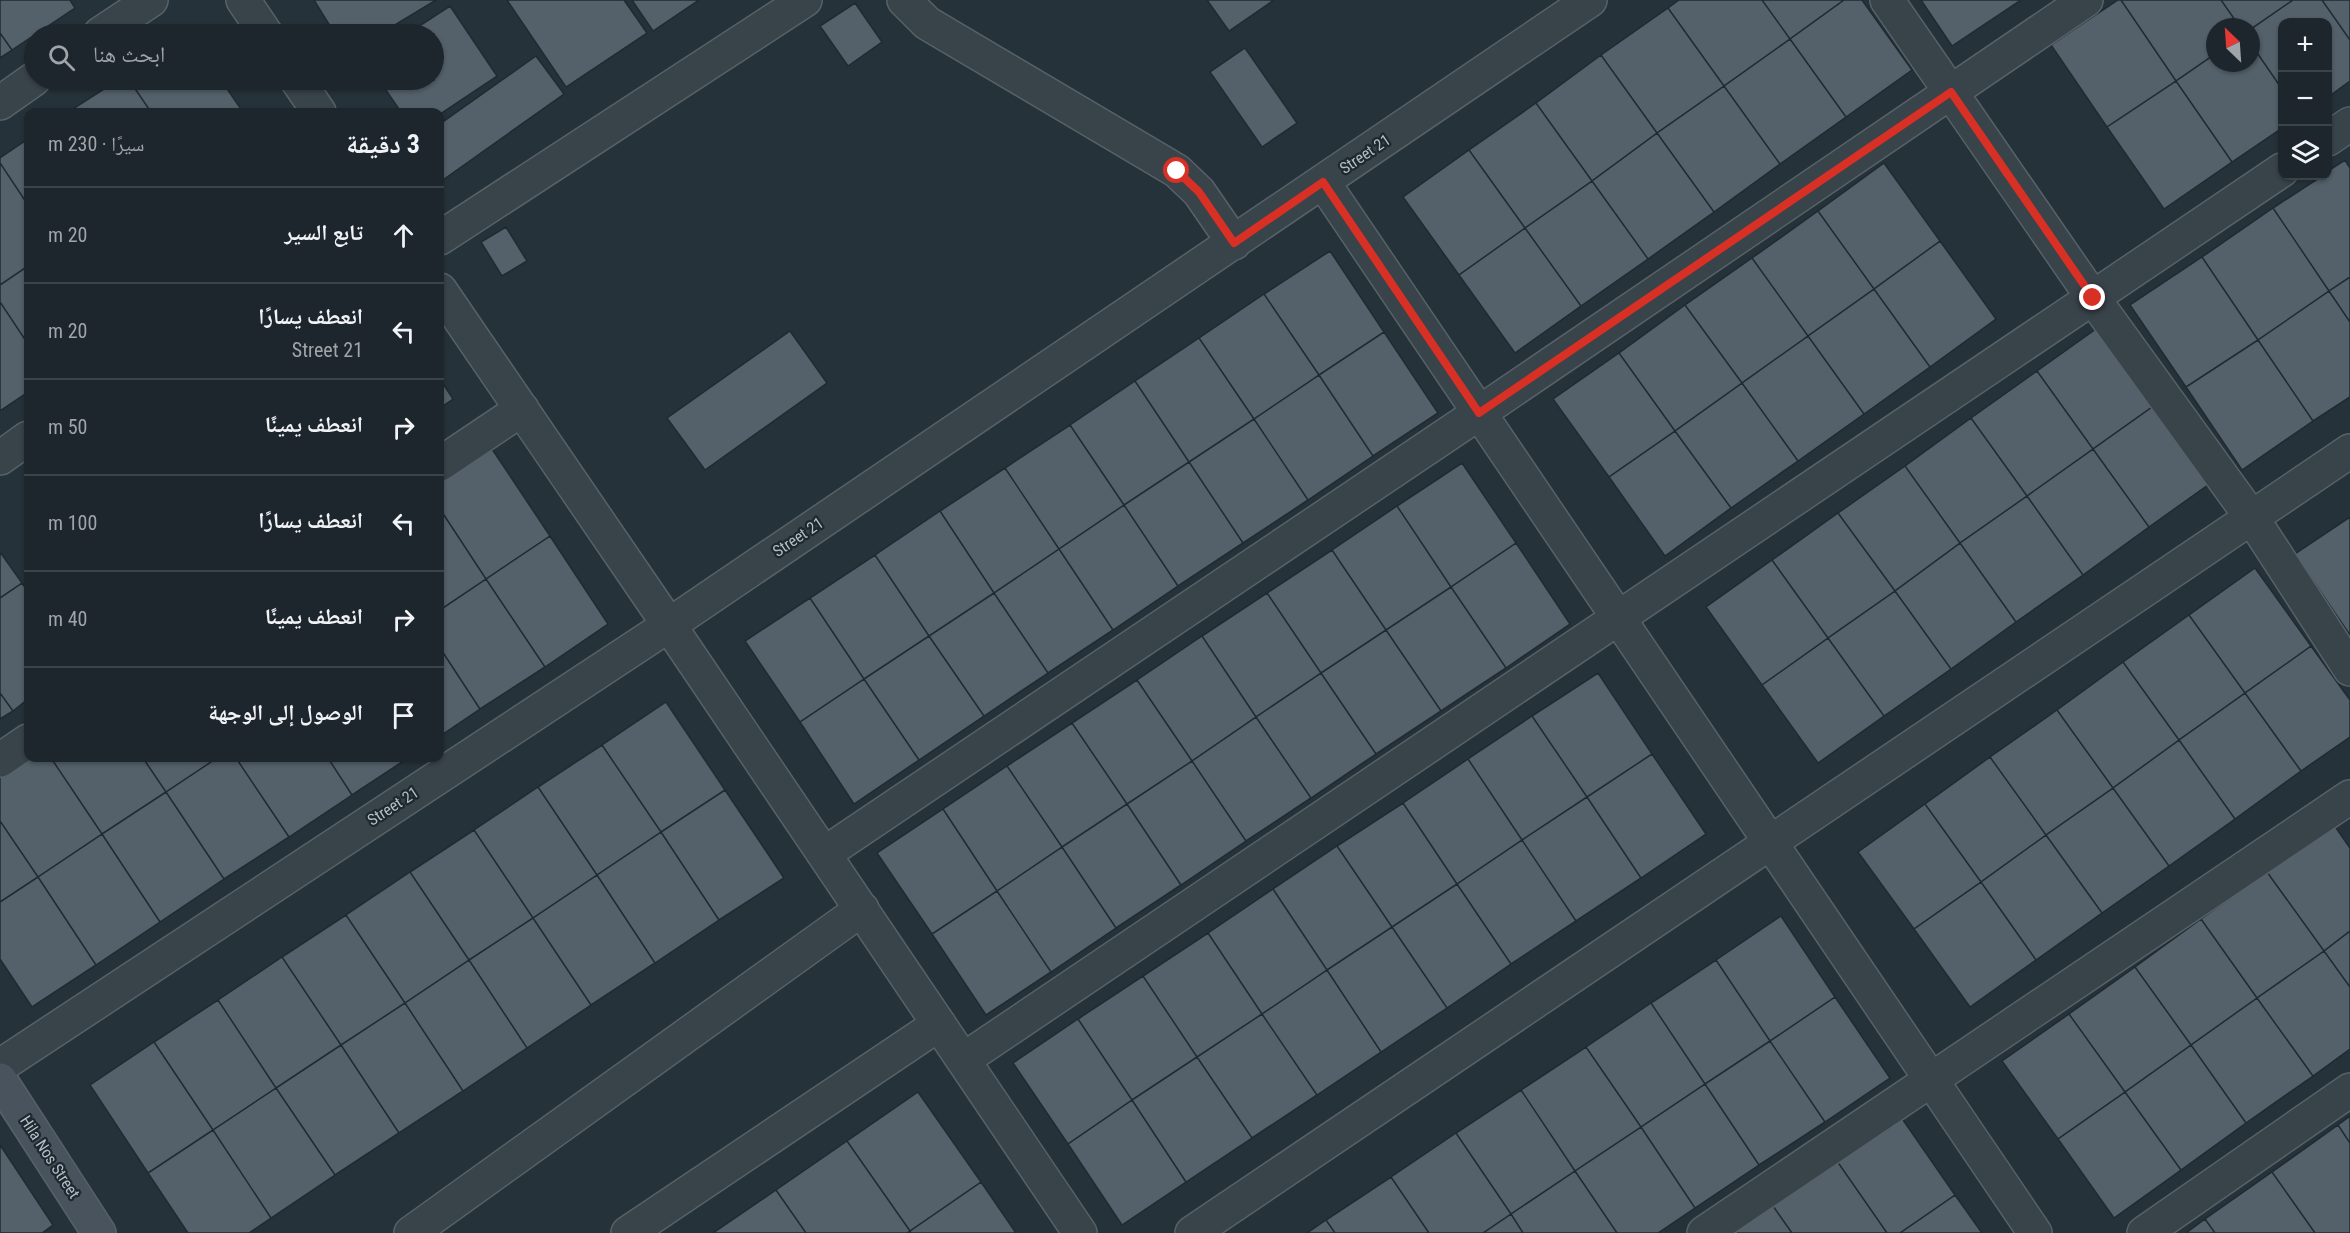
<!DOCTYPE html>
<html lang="ar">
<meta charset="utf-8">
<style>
:root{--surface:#1c262c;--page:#293238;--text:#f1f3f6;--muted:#a0a5a9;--line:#3a4348}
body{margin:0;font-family:"Roboto Condensed","Noto Naskh Arabic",sans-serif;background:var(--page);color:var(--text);direction:rtl}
.controls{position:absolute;right:18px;top:18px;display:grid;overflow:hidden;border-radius:12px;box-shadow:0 2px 4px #0004}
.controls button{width:54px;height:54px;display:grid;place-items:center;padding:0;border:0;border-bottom:2px solid var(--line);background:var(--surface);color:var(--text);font:30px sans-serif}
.compass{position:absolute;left:2206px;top:18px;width:54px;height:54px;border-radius:50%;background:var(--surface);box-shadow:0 2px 4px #0004;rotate:335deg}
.stop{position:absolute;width:18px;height:18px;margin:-14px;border:4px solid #d93025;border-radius:50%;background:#fff}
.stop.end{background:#d93025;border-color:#fff;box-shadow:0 2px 6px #0008}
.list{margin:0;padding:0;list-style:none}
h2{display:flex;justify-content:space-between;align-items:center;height:78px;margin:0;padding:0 24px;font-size:26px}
h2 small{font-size:20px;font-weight:400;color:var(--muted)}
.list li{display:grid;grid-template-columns:39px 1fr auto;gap:18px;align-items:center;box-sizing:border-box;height:96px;padding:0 24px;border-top:2px solid var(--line)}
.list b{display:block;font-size:22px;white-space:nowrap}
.list p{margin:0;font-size:20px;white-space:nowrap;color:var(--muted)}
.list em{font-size:20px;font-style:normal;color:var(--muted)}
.icon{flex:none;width:33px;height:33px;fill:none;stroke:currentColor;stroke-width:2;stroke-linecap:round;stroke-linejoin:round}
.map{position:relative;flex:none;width:2350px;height:1233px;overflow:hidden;direction:ltr}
.search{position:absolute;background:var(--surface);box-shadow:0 2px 4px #0004;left:24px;top:24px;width:420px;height:66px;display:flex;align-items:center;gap:15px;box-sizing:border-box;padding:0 21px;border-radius:33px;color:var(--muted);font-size:22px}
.panel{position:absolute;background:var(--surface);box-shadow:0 2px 4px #0004;left:24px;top:108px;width:420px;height:654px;border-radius:12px;direction:rtl}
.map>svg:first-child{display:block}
.building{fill:#54616a;stroke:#202a31;stroke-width:1.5}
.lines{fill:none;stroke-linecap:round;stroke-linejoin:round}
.street-casing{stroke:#576168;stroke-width:36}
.secondary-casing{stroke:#576168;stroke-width:36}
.street{stroke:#39434a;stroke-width:33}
.secondary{stroke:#48535d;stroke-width:33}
.route{stroke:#d93025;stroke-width:8}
.labels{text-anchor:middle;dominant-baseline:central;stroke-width:4.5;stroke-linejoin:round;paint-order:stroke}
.street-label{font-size:16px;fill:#b5bec6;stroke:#1e282f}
</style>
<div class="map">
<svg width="2350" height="1233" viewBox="0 0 2350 1233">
<rect width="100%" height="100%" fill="#26323a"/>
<path class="building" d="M 0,0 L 70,0 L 75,8 L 12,50 L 0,33 Z
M 314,0 L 436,0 L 380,34 L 335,34 Z
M 507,0 L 624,0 L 647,33 L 566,87 Z
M 632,0 L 699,0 L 653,31 Z
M 1207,0 L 1274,0 L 1229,31 Z
M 1679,0 L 1762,0 L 1790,39 L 1724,86 L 1668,8 Z
M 1762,0 L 1844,0 L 1790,39 Z
M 1844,0 L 1862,0 L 1912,70 L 1846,117 L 1790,39 Z
M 1921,0 L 2021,0 L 1952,46 Z
M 2118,0 L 2121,0 L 2176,81 L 2107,127 L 2051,45 Z
M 2121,0 L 2221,0 L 2240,27 L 2215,27 L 2215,54 L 2176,81 Z
M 2221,0 L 2293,0 L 2251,29 L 2251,27 L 2240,27 Z
M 2293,0 L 2322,0 L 2350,40 L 2350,81 L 2328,97 L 2328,22 L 2282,22 L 2282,89 L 2251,44 L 2251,29 Z
M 2322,0 L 2350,0 L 2350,40 Z
M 855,3 L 882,42 L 848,66 L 820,26 Z
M 450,6 L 497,76 L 440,114 L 401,112 L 379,80 L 434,80 L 434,34 L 407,34 Z
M 1668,8 L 1724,86 L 1657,133 L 1601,55 Z
M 0,33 L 12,50 L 0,58 Z
M 1790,39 L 1846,117 L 1780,164 L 1724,86 Z
M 2251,44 L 2282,89 L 2282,128 L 2232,162 L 2176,81 L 2215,54 L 2215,63 L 2251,63 Z
M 1245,48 L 1297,123 L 1262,147 L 1210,72 Z
M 1601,55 L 1657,133 L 1592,181 L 1536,103 Z
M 536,56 L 564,94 L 440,182 L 440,124 Z
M 118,80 L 129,80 L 151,112 L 68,112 Z
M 129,80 L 221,80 L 243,112 L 151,112 Z
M 2176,81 L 2232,162 L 2164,209 L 2107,127 Z
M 1724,86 L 1780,164 L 1714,212 L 1657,133 Z
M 1536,103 L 1592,181 L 1525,228 L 1469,150 Z
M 1657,133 L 1714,212 L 1648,259 L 1592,181 Z
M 28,139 L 28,205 L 0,163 L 0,158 Z
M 1469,150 L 1525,228 L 1459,275 L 1403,197 Z
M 2345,160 L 2350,168 L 2350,277 L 2329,291 L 2273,208 L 2322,176 L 2328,176 L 2328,171 Z
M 0,163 L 28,205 L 28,266 L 0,285 Z
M 1884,163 L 1940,241 L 1874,289 L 1818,211 Z
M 1592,181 L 1648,259 L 1581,306 L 1525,228 Z
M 2273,208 L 2329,291 L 2258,340 L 2202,257 Z
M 1818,211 L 1874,289 L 1808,336 L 1752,258 Z
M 506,227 L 527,261 L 502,276 L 481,242 Z
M 1525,228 L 1581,306 L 1515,353 L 1459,275 Z
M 1940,241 L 1996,319 L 1930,367 L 1874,289 Z
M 1330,251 L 1384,332 L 1319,375 L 1264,294 Z
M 2202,257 L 2258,340 L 2186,387 L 2130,305 Z
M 1752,258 L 1808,336 L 1742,383 L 1685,305 Z
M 28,266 L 28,344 L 0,302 L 0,285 Z
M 2350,277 L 2350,322 L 2329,291 Z
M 1874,289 L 1930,367 L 1864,414 L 1808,336 Z
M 2329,291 L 2350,322 L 2350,397 L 2313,421 L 2258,340 Z
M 1264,294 L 1319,375 L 1254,419 L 1199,338 Z
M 0,302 L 28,344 L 28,392 L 0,411 Z
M 1685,305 L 1742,383 L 1675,431 L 1619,353 Z
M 2103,324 L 2159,402 L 2093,449 L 2037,371 Z
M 790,331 L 827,383 L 705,470 L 667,418 Z
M 1384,332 L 1438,413 L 1373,456 L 1319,375 Z
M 1808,336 L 1864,414 L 1798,461 L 1742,383 Z
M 1199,338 L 1254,419 L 1189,462 L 1135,381 Z
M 2258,340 L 2313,421 L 2242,470 L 2186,387 Z
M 1619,353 L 1675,431 L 1609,477 L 1553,399 Z
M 2037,371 L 2093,449 L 2027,496 L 1971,418 Z
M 1319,375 L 1373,456 L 1308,500 L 1254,419 Z
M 440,379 L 453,399 L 440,408 Z
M 1135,381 L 1189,462 L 1124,505 L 1070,425 Z
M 1742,383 L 1798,461 L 1731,508 L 1675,431 Z
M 2159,402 L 2215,480 L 2149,527 L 2093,449 Z
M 1971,418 L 2027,496 L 1960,543 L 1905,466 Z
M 1254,419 L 1308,500 L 1243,543 L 1189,462 Z
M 1070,425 L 1124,505 L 1059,549 L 1005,468 Z
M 1675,431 L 1731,508 L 1665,556 L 1609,477 Z
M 492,449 L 550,536 L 486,579 L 440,509 L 440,483 Z
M 2093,449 L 2149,527 L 2083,575 L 2027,496 Z
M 1189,462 L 1243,543 L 1178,586 L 1124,505 Z
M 1462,463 L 1516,543 L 1451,587 L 1397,506 Z
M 1905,466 L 1960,543 L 1895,591 L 1838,513 Z
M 1005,468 L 1059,549 L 994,593 L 940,511 Z
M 2027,496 L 2083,575 L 2016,622 L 1960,543 Z
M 1124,505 L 1178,586 L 1113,630 L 1059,549 Z
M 1397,506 L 1451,587 L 1386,630 L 1332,550 Z
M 440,509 L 486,579 L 440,610 Z
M 940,511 L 994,593 L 929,636 L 875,555 Z
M 1838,513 L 1895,591 L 1828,638 L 1772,560 Z
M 2350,517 L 2350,635 L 2295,554 Z
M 550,536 L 608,624 L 545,667 L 486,579 Z
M 1516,543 L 1570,624 L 1506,668 L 1451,587 Z
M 1960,543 L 2016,622 L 1951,669 L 1895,591 Z
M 1059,549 L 1113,630 L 1048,673 L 994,593 Z
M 1332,550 L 1386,630 L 1321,673 L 1267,593 Z
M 0,552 L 22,583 L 0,598 Z
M 875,555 L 929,636 L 864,679 L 810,598 Z
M 1772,560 L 1828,638 L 1762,685 L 1706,607 Z
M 2255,568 L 2311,646 L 2245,693 L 2189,615 Z
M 486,579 L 545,667 L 480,709 L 440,648 L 440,610 Z
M 22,583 L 28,592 L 28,699 L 13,711 L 0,693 L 0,598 Z
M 1451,587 L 1506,668 L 1441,711 L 1386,630 Z
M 1895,591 L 1951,669 L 1884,716 L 1828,638 Z
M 994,593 L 1048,673 L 984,716 L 929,636 Z
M 1267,593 L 1321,673 L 1256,717 L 1202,636 Z
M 810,598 L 864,679 L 800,722 L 745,641 Z
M 2189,615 L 2245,693 L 2179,740 L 2123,662 Z
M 1386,630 L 1441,711 L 1376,754 L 1321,673 Z
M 929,636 L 984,716 L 919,760 L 864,679 Z
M 1202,636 L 1256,717 L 1192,761 L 1137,680 Z
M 1828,638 L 1884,716 L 1818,763 L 1762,685 Z
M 2311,646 L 2350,700 L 2350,737 L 2301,771 L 2245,693 Z
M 440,648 L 480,709 L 440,736 Z
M 2123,662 L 2179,740 L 2113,788 L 2057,710 Z
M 1321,673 L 1376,754 L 1311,798 L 1256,717 Z
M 1598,673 L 1652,754 L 1587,797 L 1532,716 Z
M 864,679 L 919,760 L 854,804 L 800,722 Z
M 1137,680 L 1192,761 L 1127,804 L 1072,723 Z
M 0,693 L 13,711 L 0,719 Z
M 2245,693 L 2301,771 L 2235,819 L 2179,740 Z
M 666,702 L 725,790 L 661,832 L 602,745 Z
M 2057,710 L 2113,788 L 2046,835 L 1990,757 Z
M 1532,716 L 1587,797 L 1522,840 L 1468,759 Z
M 1256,717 L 1311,798 L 1246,841 L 1192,761 Z
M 1072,723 L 1127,804 L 1062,847 L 1007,766 Z
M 2179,740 L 2235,819 L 2169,866 L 2113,788 Z
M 602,745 L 661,832 L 597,875 L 538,787 Z
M 1652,754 L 1706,834 L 1641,878 L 1587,797 Z
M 1990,757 L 2046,835 L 1981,882 L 1925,804 Z
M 28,758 L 51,758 L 102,834 L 38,877 L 0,821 L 0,775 Z
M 51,758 L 143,758 L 166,792 L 102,834 Z
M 143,758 L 217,758 L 166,792 Z
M 217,758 L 236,758 L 289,837 L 224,879 L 166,792 Z
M 236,758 L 328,758 L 352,795 L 289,837 Z
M 328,758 L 408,758 L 352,795 Z
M 1468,759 L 1522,840 L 1457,884 L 1403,803 Z
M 1192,761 L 1246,841 L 1181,885 L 1127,804 Z
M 1007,766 L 1062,847 L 997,891 L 943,809 Z
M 538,787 L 597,875 L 533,918 L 474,830 Z
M 2113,788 L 2169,866 L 2102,913 L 2046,835 Z
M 725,790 L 784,878 L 719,920 L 661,832 Z
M 166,792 L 224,879 L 160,922 L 102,834 Z
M 1587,797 L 1641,878 L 1576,921 L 1522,840 Z
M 1403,803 L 1457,884 L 1392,927 L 1337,846 Z
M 1127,804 L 1181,885 L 1116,928 L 1062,847 Z
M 1925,804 L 1981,882 L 1914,929 L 1858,852 Z
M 943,809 L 997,891 L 932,934 L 877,853 Z
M 0,821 L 38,877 L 0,902 Z
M 2334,825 L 2350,848 L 2350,931 L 2324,951 L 2267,872 Z
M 474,830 L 533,918 L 469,960 L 410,872 Z
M 661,832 L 719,920 L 655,963 L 597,875 Z
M 102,834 L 160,922 L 96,965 L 38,877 Z
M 2046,835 L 2102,913 L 2036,960 L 1981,882 Z
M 1522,840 L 1576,921 L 1511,964 L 1457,884 Z
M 1337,846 L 1392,927 L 1327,970 L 1273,889 Z
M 1062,847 L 1116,928 L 1051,972 L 997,891 Z
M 410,872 L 469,960 L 405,1003 L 346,915 Z
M 2267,872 L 2324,951 L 2257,998 L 2201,919 Z
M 597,875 L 655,963 L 591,1005 L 533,918 Z
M 38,877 L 96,965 L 32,1007 L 0,959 L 0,902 Z
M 1981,882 L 2036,960 L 1970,1007 L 1914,929 Z
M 1457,884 L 1511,964 L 1447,1008 L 1392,927 Z
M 1273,889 L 1327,970 L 1262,1014 L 1208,933 Z
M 997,891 L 1051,972 L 986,1015 L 932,934 Z
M 346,915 L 405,1003 L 341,1045 L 282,957 Z
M 1781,916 L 1835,997 L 1770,1041 L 1716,960 Z
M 533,918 L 591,1005 L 527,1048 L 469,960 Z
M 2201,919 L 2257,998 L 2191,1045 L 2135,967 Z
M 1392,927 L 1447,1008 L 1381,1052 L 1327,970 Z
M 2350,931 L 2350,987 L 2324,951 Z
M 1208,933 L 1262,1014 L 1197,1057 L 1143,976 Z
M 2324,951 L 2350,987 L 2350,1049 L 2313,1076 L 2257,998 Z
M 282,957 L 341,1045 L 276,1088 L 218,1000 Z
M 469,960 L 527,1048 L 463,1091 L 405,1003 Z
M 1716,960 L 1770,1041 L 1705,1084 L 1651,1003 Z
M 2135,967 L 2191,1045 L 2125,1092 L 2069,1014 Z
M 1327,970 L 1381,1052 L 1317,1095 L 1262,1014 Z
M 1143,976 L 1197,1057 L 1132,1100 L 1078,1019 Z
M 1835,997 L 1890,1078 L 1825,1122 L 1770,1041 Z
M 2257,998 L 2313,1076 L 2246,1123 L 2191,1045 Z
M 218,1000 L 276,1088 L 213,1130 L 154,1042 Z
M 405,1003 L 463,1091 L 399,1133 L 341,1045 Z
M 1651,1003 L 1705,1084 L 1641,1127 L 1586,1047 Z
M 1262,1014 L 1317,1095 L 1252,1138 L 1197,1057 Z
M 2069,1014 L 2125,1092 L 2058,1139 L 2002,1061 Z
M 1078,1019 L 1132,1100 L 1068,1144 L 1013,1063 Z
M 1770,1041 L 1825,1122 L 1759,1165 L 1705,1084 Z
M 154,1042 L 213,1130 L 148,1173 L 90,1085 Z
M 341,1045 L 399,1133 L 335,1175 L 276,1088 Z
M 2191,1045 L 2246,1123 L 2181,1170 L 2125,1092 Z
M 1586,1047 L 1641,1127 L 1575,1171 L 1521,1090 Z
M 1197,1057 L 1252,1138 L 1186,1182 L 1132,1100 Z
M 1705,1084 L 1759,1165 L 1695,1208 L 1641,1127 Z
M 276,1088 L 335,1175 L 271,1218 L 213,1130 Z
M 1521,1090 L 1575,1171 L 1511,1214 L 1456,1133 Z
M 918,1092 L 981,1182 L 910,1231 L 847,1141 Z
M 2125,1092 L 2181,1170 L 2114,1218 L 2058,1139 Z
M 1132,1100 L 1186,1182 L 1122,1225 L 1068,1144 Z
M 2350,1116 L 2350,1143 L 2338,1125 Z
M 1901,1117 L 1955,1195 L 1900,1233 L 1887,1233 L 1837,1161 Z
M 2338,1125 L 2350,1143 L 2350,1233 L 2315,1233 L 2272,1172 Z
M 1641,1127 L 1695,1208 L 1658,1233 L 1617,1233 L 1575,1171 Z
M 213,1130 L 271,1218 L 249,1233 L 188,1233 L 148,1173 Z
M 1456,1133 L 1511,1214 L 1483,1233 L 1429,1233 L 1391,1177 Z
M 847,1141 L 910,1231 L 907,1233 L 806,1233 L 776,1190 Z
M 0,1145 L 53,1225 L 42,1233 L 0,1233 Z
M 1837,1161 L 1887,1233 L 1792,1233 L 1773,1206 Z
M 1575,1171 L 1617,1233 L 1523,1233 L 1511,1214 Z
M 2272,1172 L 2315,1233 L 2215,1233 L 2205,1219 Z
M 1391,1177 L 1429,1233 L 1335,1233 L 1326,1220 Z
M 981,1182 L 1016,1233 L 911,1233 L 910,1231 Z
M 776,1190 L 806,1233 L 713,1233 Z
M 1955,1195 L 1982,1233 L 1900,1233 Z
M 1773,1206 L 1792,1233 L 1733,1233 Z
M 1511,1214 L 1523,1233 L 1483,1233 Z
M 2205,1219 L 2215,1233 L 2186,1233 Z
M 1326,1220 L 1335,1233 L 1307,1233 Z"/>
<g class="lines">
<g class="street-casing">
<path id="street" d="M 243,0 L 266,34
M 904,0 L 927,23 L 1177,171 L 1199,192 L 1234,243
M 1887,0 L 2093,298 L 2252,518 L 2350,669
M 100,34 L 151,0
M 297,80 L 319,112
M 0,103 L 34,79
M 2328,139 L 2350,124
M 1323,182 L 2035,1233
M 440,238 L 805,0
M 440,290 L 669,625 L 1080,1233
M 0,458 L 28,438
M 440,464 L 522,409
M 0,760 L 28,741
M 824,854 L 1479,413 L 2086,0
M 963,1060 L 2282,170
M 0,1066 L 669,625 L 1590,0
M 411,1233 L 862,909
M 628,1233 L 939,1024
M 1192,1233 L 2350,451
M 1704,1233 L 2350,797
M 2144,1233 L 2350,1090"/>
</g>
<g class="secondary-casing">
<path id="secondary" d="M 0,1080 L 99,1233"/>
</g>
<use href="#street" class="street"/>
<use href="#secondary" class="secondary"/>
</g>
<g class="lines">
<path class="route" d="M 1177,171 L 1199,192 L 1234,243 L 1323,182 L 1479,413 L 1951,92 L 2093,298"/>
</g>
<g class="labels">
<g class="street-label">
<text transform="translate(1365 154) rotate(-34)">Street 21</text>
<text transform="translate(798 537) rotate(-34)">Street 21</text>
<text transform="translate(393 806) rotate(-33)">Street 21</text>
<text transform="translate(50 1157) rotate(57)">Hila Nos Street</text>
</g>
</g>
</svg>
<div class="controls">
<button>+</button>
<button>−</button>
<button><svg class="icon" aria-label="layers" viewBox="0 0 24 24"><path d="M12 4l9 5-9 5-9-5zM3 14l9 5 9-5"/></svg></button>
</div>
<svg class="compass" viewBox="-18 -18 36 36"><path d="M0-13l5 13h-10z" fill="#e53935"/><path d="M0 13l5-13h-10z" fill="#a0a5a9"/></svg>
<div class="stop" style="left:1177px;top:171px"></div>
<div class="stop end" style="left:2093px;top:298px"></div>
<div class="search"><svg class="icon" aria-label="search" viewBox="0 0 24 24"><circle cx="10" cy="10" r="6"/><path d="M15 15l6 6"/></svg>ابحث هنا</div>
<section class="panel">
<h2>3 دقيقة<small>سيرًا · 230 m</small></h2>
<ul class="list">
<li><svg class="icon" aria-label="ahead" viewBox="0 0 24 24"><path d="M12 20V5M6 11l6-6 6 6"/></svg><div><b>تابع السير</b></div><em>20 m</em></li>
<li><svg class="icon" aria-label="left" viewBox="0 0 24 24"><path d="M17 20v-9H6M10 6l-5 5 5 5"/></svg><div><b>انعطف يسارًا</b><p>Street 21</p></div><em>20 m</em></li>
<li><svg class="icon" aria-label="right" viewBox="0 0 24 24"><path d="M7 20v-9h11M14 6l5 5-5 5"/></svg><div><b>انعطف يمينًا</b></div><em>50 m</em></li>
<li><svg class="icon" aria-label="left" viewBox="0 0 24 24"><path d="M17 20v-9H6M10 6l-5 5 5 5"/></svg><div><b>انعطف يسارًا</b></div><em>100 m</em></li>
<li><svg class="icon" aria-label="right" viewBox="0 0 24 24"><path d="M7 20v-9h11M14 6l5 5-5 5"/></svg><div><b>انعطف يمينًا</b></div><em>40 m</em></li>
<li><svg class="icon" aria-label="arrive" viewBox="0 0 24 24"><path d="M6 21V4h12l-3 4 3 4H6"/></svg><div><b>الوصول إلى الوجهة</b></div></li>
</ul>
</section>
</div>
